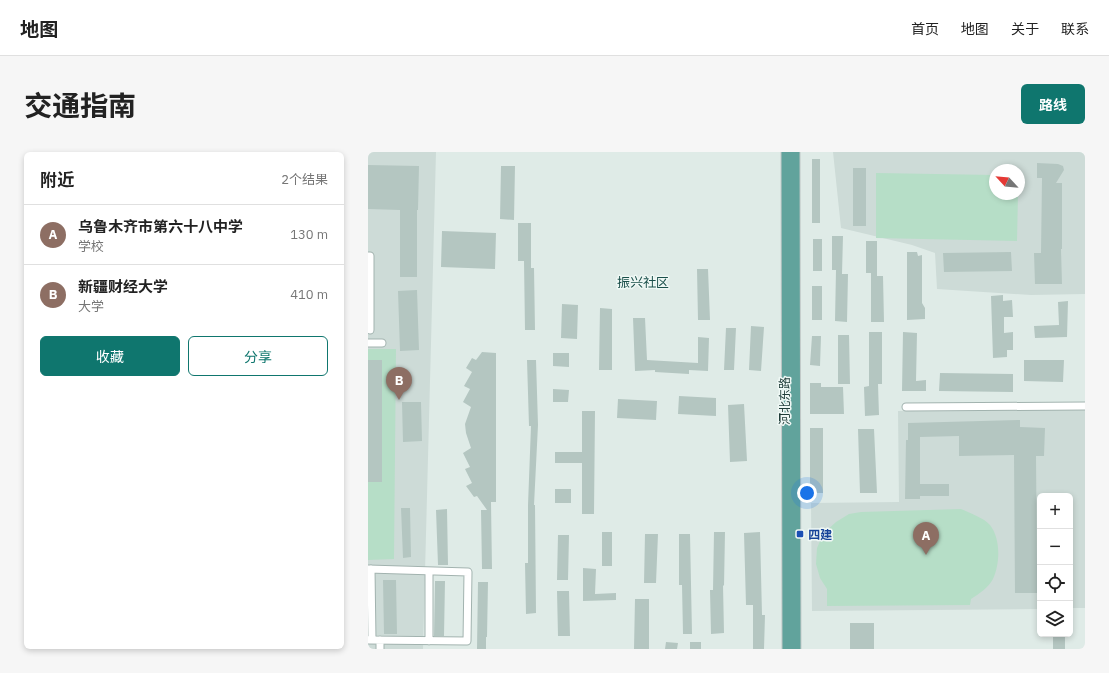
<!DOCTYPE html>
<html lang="zh">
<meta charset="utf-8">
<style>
:root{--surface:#fff;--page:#f6f6f6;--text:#222;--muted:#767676;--line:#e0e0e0;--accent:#0f766e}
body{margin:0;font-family:"IBM Plex Sans","Noto Sans SC",sans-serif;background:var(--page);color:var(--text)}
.controls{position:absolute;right:12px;bottom:12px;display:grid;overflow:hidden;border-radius:6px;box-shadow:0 2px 6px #0003}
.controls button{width:36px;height:36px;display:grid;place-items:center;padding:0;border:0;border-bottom:1px solid var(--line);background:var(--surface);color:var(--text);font:20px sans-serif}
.compass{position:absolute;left:621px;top:12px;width:36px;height:36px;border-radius:50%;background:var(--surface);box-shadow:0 2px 6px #0003;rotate:296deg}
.you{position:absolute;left:439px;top:341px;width:14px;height:14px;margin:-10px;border:3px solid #fff;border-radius:50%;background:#1a73e8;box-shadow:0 0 0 6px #1a73e833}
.badge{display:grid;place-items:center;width:26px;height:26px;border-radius:50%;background:var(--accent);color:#fff;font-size:13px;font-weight:700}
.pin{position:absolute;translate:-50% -33px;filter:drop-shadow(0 1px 2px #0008)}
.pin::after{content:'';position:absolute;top:21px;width:14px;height:12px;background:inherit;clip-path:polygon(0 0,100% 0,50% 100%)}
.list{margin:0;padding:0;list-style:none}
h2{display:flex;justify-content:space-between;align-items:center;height:52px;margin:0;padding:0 16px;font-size:17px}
h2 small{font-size:13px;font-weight:400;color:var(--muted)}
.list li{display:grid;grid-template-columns:26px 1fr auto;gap:12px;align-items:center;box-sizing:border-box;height:60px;padding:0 16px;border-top:1px solid var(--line)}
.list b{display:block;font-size:15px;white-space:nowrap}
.list p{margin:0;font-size:13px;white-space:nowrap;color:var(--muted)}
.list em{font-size:13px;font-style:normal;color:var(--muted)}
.actions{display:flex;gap:8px;padding:12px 16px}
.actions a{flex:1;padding:9px 0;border:1px solid var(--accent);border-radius:6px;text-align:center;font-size:14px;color:var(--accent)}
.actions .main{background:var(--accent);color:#fff}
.icon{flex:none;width:22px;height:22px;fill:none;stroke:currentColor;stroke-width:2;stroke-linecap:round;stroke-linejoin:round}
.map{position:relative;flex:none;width:717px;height:497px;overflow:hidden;border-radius:6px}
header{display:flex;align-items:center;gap:24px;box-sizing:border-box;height:56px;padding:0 20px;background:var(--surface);border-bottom:1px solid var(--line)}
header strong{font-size:19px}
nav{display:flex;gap:22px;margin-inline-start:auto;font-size:14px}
.intro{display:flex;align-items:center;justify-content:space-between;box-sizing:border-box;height:96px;padding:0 24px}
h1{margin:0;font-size:28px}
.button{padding:10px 18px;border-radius:6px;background:var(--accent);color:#fff;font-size:14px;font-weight:700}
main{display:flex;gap:24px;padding:0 24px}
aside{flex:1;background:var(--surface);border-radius:6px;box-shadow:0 2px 6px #0003}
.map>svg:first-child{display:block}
.built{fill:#cddbd7;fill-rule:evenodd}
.green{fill:#b6dec7}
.building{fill:#b4c6c1}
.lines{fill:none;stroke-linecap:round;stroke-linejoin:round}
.minor-casing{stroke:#a2b3af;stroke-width:9}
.major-casing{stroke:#c0c8c7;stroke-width:11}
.minor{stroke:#fff;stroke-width:7}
.major{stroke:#61a39c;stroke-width:9}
.transit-dot{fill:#1a4fb4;stroke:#eff8f5;stroke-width:1.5}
.labels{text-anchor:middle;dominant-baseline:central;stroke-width:3;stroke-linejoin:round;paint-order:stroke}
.street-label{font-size:12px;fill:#1f3c38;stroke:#eff8f5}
.transit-label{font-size:12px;font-weight:bold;fill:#164399;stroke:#eff8f5;text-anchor:start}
.neighbourhood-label{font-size:13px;fill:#1a4f4a;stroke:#eff8f5}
</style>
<header>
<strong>地图</strong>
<nav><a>首页</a><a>地图</a><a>关于</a><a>联系</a></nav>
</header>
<div class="intro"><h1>交通指南</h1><a class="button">路线</a></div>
<main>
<aside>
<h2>附近<small>2个结果</small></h2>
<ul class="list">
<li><span class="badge" style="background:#8d6e63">A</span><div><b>乌鲁木齐市第六十八中学</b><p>学校</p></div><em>130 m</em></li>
<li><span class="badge" style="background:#8d6e63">B</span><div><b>新疆财经大学</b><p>大学</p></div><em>410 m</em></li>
</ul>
<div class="actions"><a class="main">收藏</a><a>分享</a></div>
</aside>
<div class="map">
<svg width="717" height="497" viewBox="0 0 717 497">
<rect width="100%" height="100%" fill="#dfebe7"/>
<path class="built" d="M 0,0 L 68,0 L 55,497 L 0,497 Z
M 465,0 L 717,0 L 717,142 L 663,143 L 569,137 L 567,101 L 544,93 L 473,76 ZM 627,18 L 651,18 L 651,42 L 627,42 Z
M 717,257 L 717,456 L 702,456 L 702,344 L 672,344 L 672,457 L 444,459 L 443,351 L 531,350 L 530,259 Z"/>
<path class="green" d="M 508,21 L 627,23 L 627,42 L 650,42 L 649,89 L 508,86 Z
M 0,197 L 28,197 L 26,407 L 0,408 Z
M 593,357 C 602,361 616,366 622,373 C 633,387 632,412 625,427 C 620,436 611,442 603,447 L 602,453 L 459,454 L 459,437 L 452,426 L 448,412 L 449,396 L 455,382 L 468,370 L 481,362 L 493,360 Z"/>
<path class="building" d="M 444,7 L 452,7 L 452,71 L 444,71 Z
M 669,11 L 690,12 L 695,14 L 696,18 L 688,31 L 694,31 L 694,97 L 693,97 L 694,132 L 667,132 L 666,101 L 673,101 L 674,26 L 669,26 Z
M 0,13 L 51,14 L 50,58 L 49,58 L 49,125 L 32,125 L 32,58 L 0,57 Z
M 133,14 L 147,14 L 146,68 L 132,67 Z
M 485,16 L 498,16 L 498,74 L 485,74 Z
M 150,71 L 163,71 L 163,116 L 166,116 L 167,178 L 157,178 L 156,109 L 150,109 Z
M 74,79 L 128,81 L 127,117 L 73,115 Z
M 464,84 L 475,84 L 474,122 L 480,122 L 479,170 L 467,169 L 468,118 L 464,118 Z
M 445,87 L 454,87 L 454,119 L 445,119 Z
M 498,89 L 509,89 L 509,124 L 515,124 L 516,170 L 503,170 L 503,121 L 498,121 Z
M 539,100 L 549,100 L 550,104 L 554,103 L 554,151 L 557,156 L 557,167 L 539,168 Z
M 643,100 L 644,119 L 576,120 L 575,101 Z
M 329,117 L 340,117 L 342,168 L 330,168 Z
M 444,134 L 454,134 L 454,168 L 444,168 Z
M 49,138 L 51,198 L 32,199 L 30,139 Z
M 635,143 L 635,149 L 644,148 L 645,165 L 636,165 L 636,181 L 645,180 L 645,198 L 639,198 L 639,205 L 625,206 L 623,144 Z
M 700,149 L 699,185 L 667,186 L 666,174 L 691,173 L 690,150 Z
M 194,152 L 210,153 L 209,187 L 193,186 Z
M 232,156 L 244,157 L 244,218 L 231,218 Z
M 265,166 L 277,166 L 279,208 L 330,211 L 330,185 L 341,186 L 340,219 L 321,218 L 321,222 L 287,220 L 287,218 L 267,219 Z
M 383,174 L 396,175 L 393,219 L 381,218 Z
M 358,176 L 368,176 L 366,218 L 356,218 Z
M 501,180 L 514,180 L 514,232 L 510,232 L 511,263 L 497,264 L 496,235 L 501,234 Z
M 535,180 L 549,181 L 548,229 L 558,228 L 558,239 L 534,239 Z
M 470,183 L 481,183 L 482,232 L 470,232 Z
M 444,184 L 453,184 L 452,214 L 442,213 Z
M 114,200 L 128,201 L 128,350 L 123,350 L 124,417 L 114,417 L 113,358 L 119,358 L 109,344 L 106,345 L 98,334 L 104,331 L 97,317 L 102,315 L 95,301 L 103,296 L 98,281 L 97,272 L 103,255 L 95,250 L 102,237 L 96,234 L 104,220 L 98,216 L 104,206 L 108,208 Z
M 185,201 L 201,201 L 201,215 L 185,214 Z
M 0,208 L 14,208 L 14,330 L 0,330 Z
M 159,208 L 168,208 L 170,273 L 166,353 L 167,353 L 168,461 L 158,462 L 157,411 L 160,411 L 160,353 L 163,274 L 161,274 Z
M 656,208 L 696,208 L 695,230 L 656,229 Z
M 572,221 L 645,222 L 645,240 L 571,239 Z
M 442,231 L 453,231 L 453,235 L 475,235 L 476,262 L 442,262 Z
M 185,237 L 201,238 L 200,250 L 185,250 Z
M 311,244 L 348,246 L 348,264 L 310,262 Z
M 250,247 L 289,249 L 288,268 L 249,266 Z
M 34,250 L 53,250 L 54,289 L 35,290 Z
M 376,252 L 379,309 L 362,310 L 360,253 Z
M 214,259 L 227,259 L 226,362 L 214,362 L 214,311 L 187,311 L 187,300 L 214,300 Z
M 652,268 L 652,275 L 677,276 L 676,304 L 668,304 L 669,418 L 672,418 L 672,441 L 647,441 L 646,303 L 591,304 L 591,284 L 552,285 L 552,332 L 581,332 L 581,344 L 552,344 L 552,347 L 537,347 L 538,288 L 540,288 L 540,271 Z
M 442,276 L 455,276 L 455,341 L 442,341 Z
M 490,277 L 506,277 L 509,341 L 492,341 Z
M 187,337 L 203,337 L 203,351 L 187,351 Z
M 33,356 L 42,356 L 43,405 L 35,406 Z
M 79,357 L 80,413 L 70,413 L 68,358 Z
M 234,380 L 244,380 L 244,414 L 234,414 Z
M 346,380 L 357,380 L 356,434 L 355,433 L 356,481 L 343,482 L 342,438 L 345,438 Z
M 392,380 L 394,463 L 397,463 L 396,497 L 385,497 L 385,453 L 378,453 L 376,381 Z
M 277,382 L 290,382 L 288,431 L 276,431 Z
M 311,382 L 322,382 L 324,482 L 315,482 L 314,433 L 311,433 Z
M 190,383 L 201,383 L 200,428 L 189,428 Z
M 215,416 L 228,417 L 227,442 L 248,441 L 248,448 L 215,449 Z
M 15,428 L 28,428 L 29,482 L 16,482 Z
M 67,429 L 77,429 L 76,484 L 66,484 Z
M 110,430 L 120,430 L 119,485 L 118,485 L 118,497 L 109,497 Z
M 189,439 L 201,439 L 202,484 L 190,484 Z
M 267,447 L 281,447 L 281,497 L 266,497 Z
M 482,471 L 506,471 L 506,497 L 482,497 Z
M 685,482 L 697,482 L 697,497 L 685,497 Z
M 298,490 L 310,491 L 309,497 L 297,497 Z
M 322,490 L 333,490 L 333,497 L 322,497 Z"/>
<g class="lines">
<g class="minor-casing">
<path id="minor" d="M 0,104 L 2,104 L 2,178
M 0,191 L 14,191
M 538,255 L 717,254
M 0,417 L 100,420 L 99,489 L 0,488
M 3,417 L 4,488
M 61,489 L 61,419
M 12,497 L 12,488"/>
</g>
<g class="major-casing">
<path id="major" d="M 418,0 L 419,497
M 427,0 L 428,497"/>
</g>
<use href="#minor" class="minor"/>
<use href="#major" class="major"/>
</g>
<rect class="transit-dot" x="428" y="378" width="8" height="8" rx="2"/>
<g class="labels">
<g class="street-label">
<text transform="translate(416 249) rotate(-90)">河北东路</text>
</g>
<g class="transit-label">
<text x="440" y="382">四建</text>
</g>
<g class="neighbourhood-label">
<text x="275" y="130">振兴社区</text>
</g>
</g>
</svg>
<div class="controls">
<button>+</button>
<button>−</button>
<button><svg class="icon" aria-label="locate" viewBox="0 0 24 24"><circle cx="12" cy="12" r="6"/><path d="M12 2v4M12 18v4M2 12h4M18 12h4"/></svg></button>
<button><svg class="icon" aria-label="layers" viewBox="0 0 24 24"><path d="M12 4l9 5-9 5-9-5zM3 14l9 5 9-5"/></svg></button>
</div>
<svg class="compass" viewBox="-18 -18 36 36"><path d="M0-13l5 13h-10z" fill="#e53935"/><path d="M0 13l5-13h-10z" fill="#767676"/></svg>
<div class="you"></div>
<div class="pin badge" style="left:558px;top:403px;background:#8d6e63">A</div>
<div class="pin badge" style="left:31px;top:248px;background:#8d6e63">B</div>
</div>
</main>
